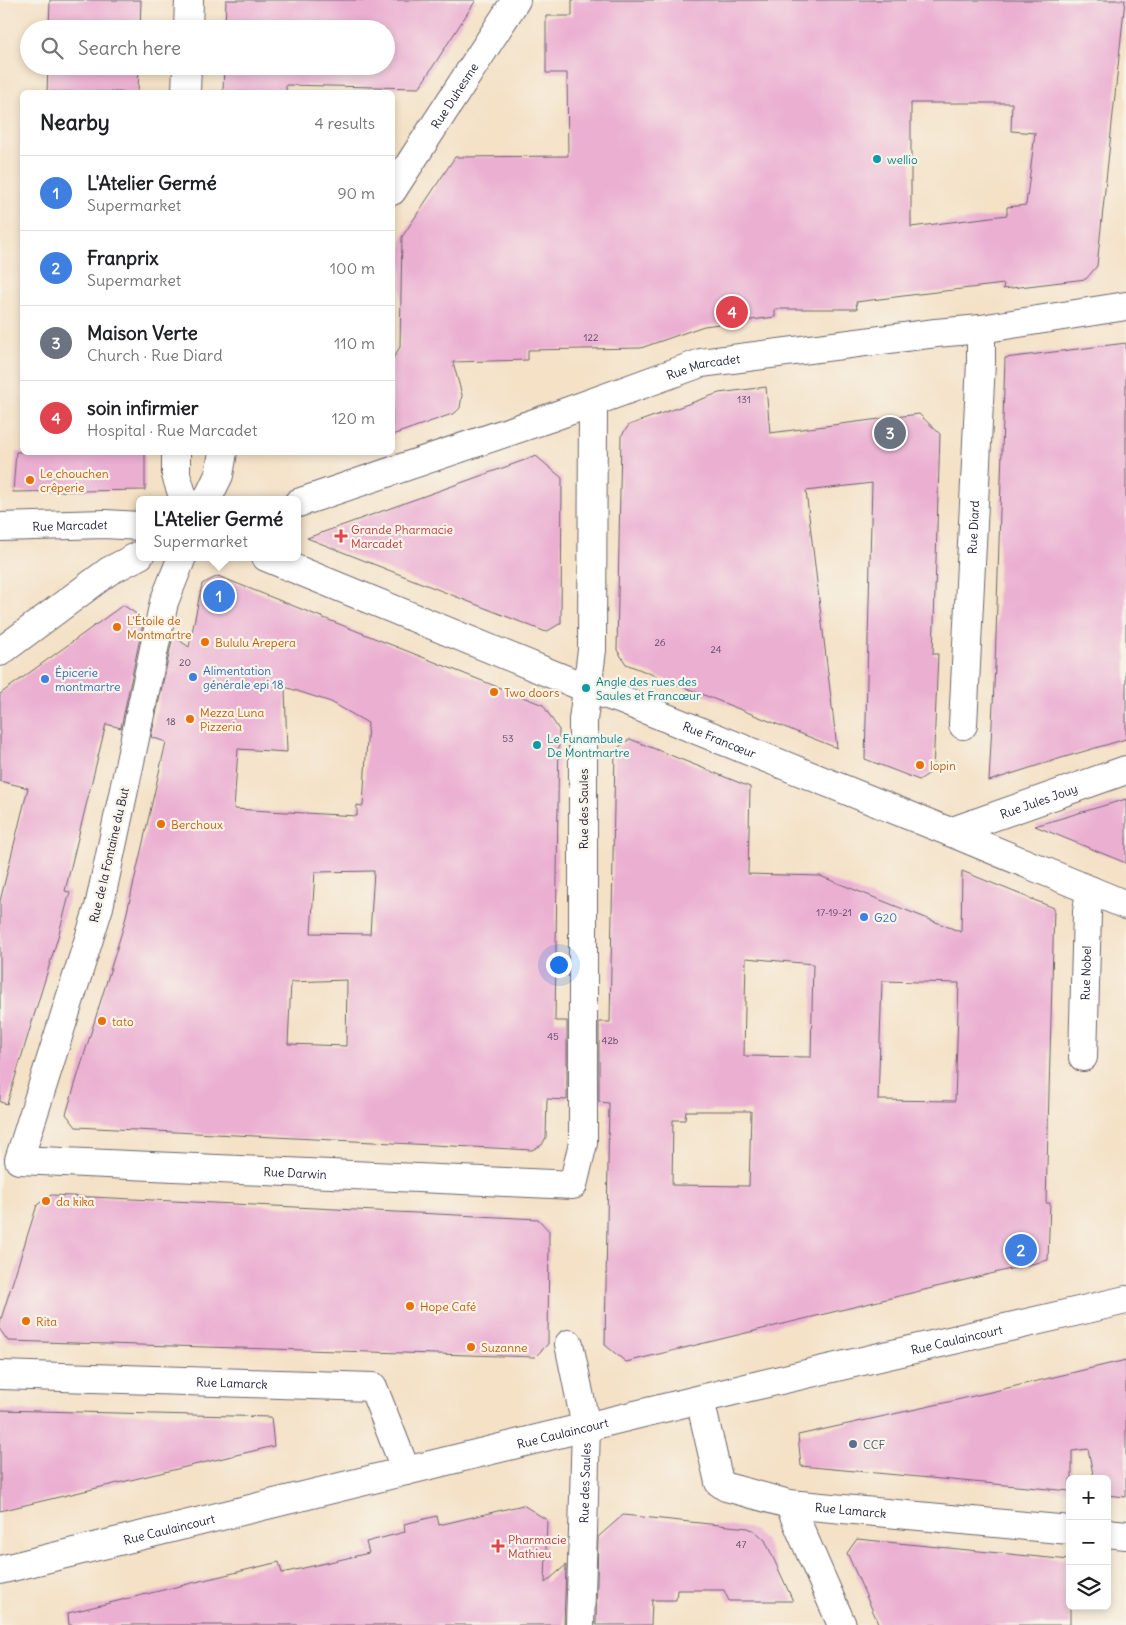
<!DOCTYPE html>
<meta charset="utf-8">
<style>
:root{--surface:#fff;--page:#f2f2f2;--text:#202124;--muted:#757577;--line:#e0e0e0;--accent:#ea580c}
body{margin:0;font-family:Delius,sans-serif;background:var(--page);color:var(--text)}
.controls{position:absolute;right:15px;bottom:15px;display:grid;overflow:hidden;border-radius:8px;box-shadow:0 2px 8px #0003}
.controls button{width:45px;height:45px;display:grid;place-items:center;padding:0;border:0;border-bottom:1px solid var(--line);background:var(--surface);color:var(--text);font:25px sans-serif}
.you{position:absolute;left:558px;top:964px;width:18px;height:18px;margin:-12px;border:4px solid #fff;border-radius:50%;background:#1a73e8;box-shadow:0 0 0 8px #1a73e833}
.badge{display:grid;place-items:center;width:32px;height:32px;border-radius:50%;background:var(--accent);color:#fff;font-size:16px;font-weight:700}
.pin{position:absolute;translate:-50% -50%;border:2px solid #fff;box-shadow:0 1px 5px #0006}
.popup{position:absolute;left:136px;top:496px;width:165px;height:65px;box-sizing:border-box;display:grid;place-content:center;border-radius:8px;background:var(--surface);filter:drop-shadow(0 1px 4px #0005);font-size:16px;white-space:nowrap;color:var(--muted)}
.popup b{font-size:19px;color:var(--text)}
.popup::after{content:'';position:absolute;left:50%;top:100%;margin-left:-10px;border:10px solid transparent;border-top-color:var(--surface)}
.list{margin:0;padding:0;list-style:none}
h2{display:flex;justify-content:space-between;align-items:center;height:65px;margin:0;padding:0 20px;font-size:21px}
h2 small{font-size:16px;font-weight:400;color:var(--muted)}
.list li{display:grid;grid-template-columns:32px 1fr auto;gap:15px;align-items:center;box-sizing:border-box;height:75px;padding:0 20px;border-top:1px solid var(--line)}
.list b{display:block;font-size:19px;white-space:nowrap}
.list p{margin:0;font-size:16px;white-space:nowrap;color:var(--muted)}
.list em{font-size:16px;font-style:normal;color:var(--muted)}
.icon{flex:none;width:28px;height:28px;fill:none;stroke:currentColor;stroke-width:2;stroke-linecap:round;stroke-linejoin:round}
.map{position:relative;flex:none;width:1126px;height:1625px;overflow:hidden}
.search{position:absolute;background:var(--surface);box-shadow:0 2px 8px #0003;left:20px;top:20px;width:375px;height:55px;display:flex;align-items:center;gap:12px;box-sizing:border-box;padding:0 18px;border-radius:28px;color:var(--muted);font-size:19px}
.panel{position:absolute;background:var(--surface);box-shadow:0 2px 8px #0003;left:20px;top:90px;width:375px;height:365px;border-radius:8px}
.map>svg:first-child{display:block}
.building{fill:#ebafd2;fill-rule:evenodd}
.lines{fill:none;stroke-linecap:round;stroke-linejoin:round}
.pedestrian-casing{stroke:#6c656c;stroke-width:30}
.minor-casing{stroke:#6c656c;stroke-width:30}
.tertiary-casing{stroke:#6c656c;stroke-width:30}
.pedestrian{stroke:#fff;stroke-width:28}
.minor{stroke:#fff;stroke-width:28}
.tertiary{stroke:#fff;stroke-width:28}
.culture-dot{fill:#0f9aa8;stroke:#f7f3e8;stroke-width:2}
.food-dot{fill:#e8710a;stroke:#f7f3e8;stroke-width:2}
.health-dot{fill:#e0444e;stroke:#f7f3e8;stroke-width:2}
.shop-dot{fill:#3f7fe0;stroke:#f7f3e8;stroke-width:2}
.service-dot{fill:#5c6f8a;stroke:#f7f3e8;stroke-width:2}
.labels{text-anchor:middle;dominant-baseline:central;stroke-width:4.5;stroke-linejoin:round;paint-order:stroke}
.number-label{font-size:10px;fill:#544561}
.street-label{font-size:12px;fill:#22223b;stroke:#f7f3e8}
.culture-label{font-size:12px;fill:#0d838f;stroke:#f7f3e8;text-anchor:start}
.food-label{font-size:12px;fill:#c56008;stroke:#f7f3e8;text-anchor:start}
.health-label{font-size:12px;fill:#be3a42;stroke:#f7f3e8;text-anchor:start}
.shop-label{font-size:12px;fill:#366cbe;stroke:#f7f3e8;text-anchor:start}
.service-label{font-size:12px;fill:#4e5e75;stroke:#f7f3e8;text-anchor:start}
</style>
<div class="map">
<svg width="1126" height="1625" viewBox="0 0 1126 1625">
<rect width="100%" height="100%" fill="#f7f3e8"/>
<filter id="ink" filterUnits="userSpaceOnUse"><feTurbulence type="fractalNoise" baseFrequency=".02" numOctaves="2"/><feDisplacementMap in="SourceGraphic" scale="10" xChannelSelector="R" yChannelSelector="G"/><feConvolveMatrix kernelMatrix="1 2 1 2 8 2 1 2 1" color-interpolation-filters="sRGB"/></filter>
<filter id="wash" filterUnits="userSpaceOnUse"><feTurbulence type="fractalNoise" baseFrequency=".0096" numOctaves="4" result="noise"/><feDisplacementMap in="SourceGraphic" scale="20" xChannelSelector="R" yChannelSelector="G"/><feGaussianBlur stdDeviation="1.12" result="paint"/><feColorMatrix in="noise" values="0 0 0 0 0 0 0 0 0 0 0 0 0 0 0 0 0 1.4 0 .05"/><feComposite in="paint" operator="in"/></filter>
<g filter="url(#wash)">
<rect width="100%" height="100%" fill="#f4e1c6"/>
<g id="blocks">
<path class="building" d="M 50,0 L 141,0 L 140,29 L 49,29 Z
M 226,0 L 476,0 L 419,88 L 286,85 L 286,92 L 223,92 L 224,66 L 386,66 L 386,29 L 225,29 Z
M 572,0 L 1125,0 L 1097,266 L 1086,279 L 1003,289 L 1004,284 L 919,294 L 856,302 L 857,309 L 775,309 L 775,317 L 704,326 L 641,348 L 528,350 L 528,360 L 453,362 L 462,395 L 460,408 L 455,413 L 392,435 L 392,360 L 400,347 L 402,237 L 455,157 L 568,156 L 567,73 L 546,73 L 546,16 L 572,16 ZM 911,103 L 1012,103 L 1011,131 L 1035,133 L 1026,205 L 1007,207 L 1007,215 L 911,227 Z
M 48,66 L 139,66 L 138,92 L 47,92 Z
M 1126,343 L 1126,739 L 1058,759 L 989,781 L 995,666 L 1005,358 Z
M 766,387 L 770,433 L 919,414 L 940,434 L 933,654 L 938,654 L 933,771 L 919,780 L 865,759 L 872,483 L 806,491 L 837,748 L 626,664 L 617,650 L 621,436 L 629,425 L 719,393 Z
M 16,452 L 145,452 L 145,490 L 13,492 Z
M 536,456 L 562,478 L 561,623 L 546,632 L 307,538 Z
M 218,576 L 543,705 L 559,730 L 555,1021 L 567,1021 L 567,1100 L 547,1099 L 546,1137 L 542,1145 L 532,1150 L 76,1127 L 66,1114 L 124,925 L 166,742 L 151,737 L 173,636 L 189,647 L 202,584 ZM 285,687 L 331,702 L 368,723 L 363,806 L 357,805 L 357,816 L 234,809 L 238,749 L 287,752 ZM 374,871 L 370,934 L 311,933 L 315,872 ZM 347,980 L 346,1046 L 288,1044 L 291,982 Z
M 123,605 L 144,619 L 121,728 L 106,724 L 65,891 L 70,892 L 58,937 L 7,1104 L 0,1102 L 0,901 L 28,788 L 0,781 L 0,694 Z
M 630,739 L 750,787 L 748,874 L 820,876 L 961,932 L 962,871 L 1054,908 L 1046,1203 L 1050,1203 L 1048,1260 L 626,1362 L 605,1345 L 609,1103 L 599,1102 L 599,1022 L 610,1022 L 615,750 ZM 746,958 L 813,964 L 811,1057 L 744,1056 ZM 882,981 L 959,983 L 955,1101 L 878,1100 ZM 686,1111 L 751,1111 L 749,1186 L 672,1185 L 673,1120 L 685,1120 Z
M 1126,799 L 1126,863 L 1035,826 Z
M 51,1195 L 538,1219 L 549,1231 L 548,1344 L 535,1357 L 8,1341 L 0,1330 L 0,1322 L 37,1205 Z
M 1126,1360 L 1126,1497 L 1107,1495 L 1107,1479 L 1094,1479 L 1088,1449 L 1072,1451 L 1072,1479 L 1070,1479 L 1070,1491 L 801,1466 L 798,1435 L 944,1403 Z
M 0,1410 L 271,1417 L 274,1446 L 0,1511 Z
M 523,1505 L 547,1520 L 545,1583 L 566,1565 L 564,1625 L 69,1625 L 68,1613 L 279,1562 L 282,1573 L 369,1553 L 366,1542 L 405,1532 L 404,1524 L 437,1516 L 439,1525 Z
M 623,1515 L 748,1528 L 755,1531 L 765,1540 L 793,1601 L 729,1601 L 724,1590 L 677,1590 L 676,1600 L 652,1600 L 651,1625 L 596,1625 L 598,1537 Z
M 857,1539 L 1070,1560 L 1070,1625 L 879,1625 L 847,1553 Z"/>
</g>
</g>
<g filter="url(#ink)">
<use href="#blocks" fill-opacity="0" stroke="#6c656c" stroke-width="1"/>
<g class="lines">
<g class="pedestrian-casing">
<path id="pedestrian" d="M 569,1344 L 586,1427
M 580,1625 L 583,1531"/>
</g>
<g class="minor-casing">
<g id="minor">
<path d="M 188,29 L 189,0"/>
<path d="M 186,92 L 187,66"/>
<path id="s1" d="M 392,191 L 516,0"/>
<path d="M 176,452 L 176,475 L 184,500"/>
<path d="M 207,500 L 219,475 L 223,452"/>
<path id="s2" d="M 298,503 L 552,417 L 701,363 L 936,333 L 981,329 L 1126,306"/>
<path id="s3" d="M 0,527 L 105,524 L 140,526"/>
<path id="s4" d="M 182,557 L 164,602 L 99,907 L 19,1160 L 573,1185 L 583,1143 L 583,720 L 592,650 L 593,402"/>
<path id="s5" d="M 266,557 L 586,688 L 622,700 L 950,832 L 1126,905"/>
<path d="M 0,652 L 109,571 L 140,555"/>
<path id="s6" d="M 963,725 L 981,362 L 981,329"/>
<path id="s7" d="M 950,832 L 1126,770"/>
<path id="s8" d="M 1083,1057 L 1087,912 L 1090,890"/>
<path id="s9" d="M 0,1375 L 373,1387 L 406,1471"/>
<path id="s10" d="M 700,1400 L 719,1482 L 726,1487 L 789,1504 L 1070,1530"/>
<path d="M 789,1504 L 842,1625"/>
<path id="s11" d="M 583,1531 L 586,1427"/>
<path d="M 1107,1533 L 1126,1535"/>
</g>
</g>
<g class="tertiary-casing">
<g id="tertiary">
<path id="s12" d="M 0,1570 L 750,1387 L 1126,1300"/>
</g>
</g>
<use href="#pedestrian" class="pedestrian"/>
<use href="#minor" class="minor"/>
<use href="#tertiary" class="tertiary"/>
</g>
</g>
<g class="culture-dot">
<circle cx="877" cy="159" r="5"/>
<circle cx="586" cy="688" r="5"/>
<circle cx="537" cy="745" r="5"/>
</g>
<g class="food-dot">
<circle cx="30" cy="480" r="5"/>
<circle cx="117" cy="627" r="5"/>
<circle cx="205" cy="642" r="5"/>
<circle cx="494" cy="692" r="5"/>
<circle cx="190" cy="719" r="5"/>
<circle cx="920" cy="765" r="5"/>
<circle cx="161" cy="824" r="5"/>
<circle cx="102" cy="1021" r="5"/>
<circle cx="46" cy="1201" r="5"/>
<circle cx="410" cy="1306" r="5"/>
<circle cx="26" cy="1321" r="5"/>
<circle cx="471" cy="1347" r="5"/>
</g>
<g class="health-dot">
<path d="M338.5 528.5h5v5h5v5h-5v5h-5v-5h-5v-5h5z"/>
<path d="M495.5 1538.5h5v5h5v5h-5v5h-5v-5h-5v-5h5z"/>
</g>
<g class="shop-dot">
<circle cx="193" cy="677" r="5"/>
<circle cx="45" cy="679" r="5"/>
<circle cx="864" cy="917" r="5"/>
</g>
<circle class="service-dot" cx="853" cy="1444" r="5"/>
<g class="labels">
<g class="number-label">
<text x="591" y="337">122</text>
<text x="744" y="399">131</text>
<text x="660" y="642">26</text>
<text x="716" y="649">24</text>
<text x="185" y="662">20</text>
<text x="171" y="721">18</text>
<text x="508" y="738">53</text>
<text x="834" y="912">17-19-21</text>
<text x="553" y="1036">45</text>
<text x="610" y="1040">42b</text>
<text x="741" y="1544">47</text>
</g>
<g class="street-label">
<text stroke="none"><textPath href="#s1" startOffset="114">Rue Duhesme</textPath></text>
<text stroke="none"><textPath href="#s2" startOffset="428">Rue Marcadet</textPath></text>
<text stroke="none"><textPath href="#s3" startOffset="70">Rue Marcadet</textPath></text>
<text stroke="none"><textPath href="#s6" startOffset="198">Rue Diard</textPath></text>
<text stroke="none"><textPath href="#s5" startOffset="489">Rue Francœur</textPath></text>
<text stroke="none"><textPath href="#s7" startOffset="94">Rue Jules Jouy</textPath></text>
<text transform="translate(583 809) rotate(-90)">Rue des Saules</text>
<text transform="translate(109 855) rotate(-77)">Rue de la Fontaine du But</text>
<text stroke="none"><textPath href="#s8" startOffset="84">Rue Nobel</textPath></text>
<text stroke="none"><textPath href="#s4" startOffset="902">Rue Darwin</textPath></text>
<text stroke="none"><textPath href="#s12" startOffset="984">Rue Caulaincourt</textPath></text>
<text stroke="none"><textPath href="#s9" startOffset="232">Rue Lamarck</textPath></text>
<text stroke="none"><textPath href="#s12" startOffset="579">Rue Caulaincourt</textPath></text>
<text stroke="none"><textPath href="#s11" startOffset="48">Rue des Saules</textPath></text>
<text stroke="none"><textPath href="#s10" startOffset="220">Rue Lamarck</textPath></text>
<text stroke="none"><textPath href="#s12" startOffset="174">Rue Caulaincourt</textPath></text>
</g>
<g class="culture-label">
<text x="887" y="159">wellio</text>
<text x="596" y="681">Angle des rues des<tspan x="596" dy="14">Saules et Francœur</tspan></text>
<text x="547" y="738">Le Funambule<tspan x="547" dy="14">De Montmartre</tspan></text>
</g>
<g class="food-label">
<text x="40" y="473">Le chouchen<tspan x="40" dy="14">crêperie</tspan></text>
<text x="127" y="620">L'Étoile de<tspan x="127" dy="14">Montmartre</tspan></text>
<text x="215" y="642">Bululu Arepera</text>
<text x="504" y="692">Two doors</text>
<text x="200" y="712">Mezza Luna<tspan x="200" dy="14">Pizzeria</tspan></text>
<text x="930" y="765">lopin</text>
<text x="171" y="824">Berchoux</text>
<text x="112" y="1021">tato</text>
<text x="56" y="1201">da kika</text>
<text x="420" y="1306">Hope Café</text>
<text x="36" y="1321">Rita</text>
<text x="481" y="1347">Suzanne</text>
</g>
<g class="health-label">
<text x="351" y="529">Grande Pharmacie<tspan x="351" dy="14">Marcadet</tspan></text>
<text x="508" y="1539">Pharmacie<tspan x="508" dy="14">Mathieu</tspan></text>
</g>
<g class="shop-label">
<text x="203" y="670">Alimentation<tspan x="203" dy="14">générale epi 18</tspan></text>
<text x="55" y="672">Épicerie<tspan x="55" dy="14">montmartre</tspan></text>
<text x="874" y="917">G20</text>
</g>
<g class="service-label">
<text x="863" y="1444">CCF</text>
</g>
</g>
</svg>
<div class="controls">
<button>+</button>
<button>−</button>
<button><svg class="icon" aria-label="layers" viewBox="0 0 24 24"><path d="M12 4l9 5-9 5-9-5zM3 14l9 5 9-5"/></svg></button>
</div>
<div class="you"></div>
<div class="pin badge" style="left:219px;top:596px;background:#3f7fe0">1</div>
<div class="popup"><b>L'Atelier Germé</b>Supermarket</div>
<div class="pin badge" style="left:1021px;top:1250px;background:#3f7fe0">2</div>
<div class="pin badge" style="left:890px;top:433px;background:#6b7280">3</div>
<div class="pin badge" style="left:732px;top:312px;background:#e0444e">4</div>
<div class="search"><svg class="icon" aria-label="search" viewBox="0 0 24 24"><circle cx="10" cy="10" r="6"/><path d="M15 15l6 6"/></svg>Search here</div>
<section class="panel">
<h2>Nearby<small>4 results</small></h2>
<ul class="list">
<li><span class="badge" style="background:#3f7fe0">1</span><div><b>L'Atelier Germé</b><p>Supermarket</p></div><em>90 m</em></li>
<li><span class="badge" style="background:#3f7fe0">2</span><div><b>Franprix</b><p>Supermarket</p></div><em>100 m</em></li>
<li><span class="badge" style="background:#6b7280">3</span><div><b>Maison Verte</b><p>Church · Rue Diard</p></div><em>110 m</em></li>
<li><span class="badge" style="background:#e0444e">4</span><div><b>soin infirmier</b><p>Hospital · Rue Marcadet</p></div><em>120 m</em></li>
</ul>
</section>
</div>
